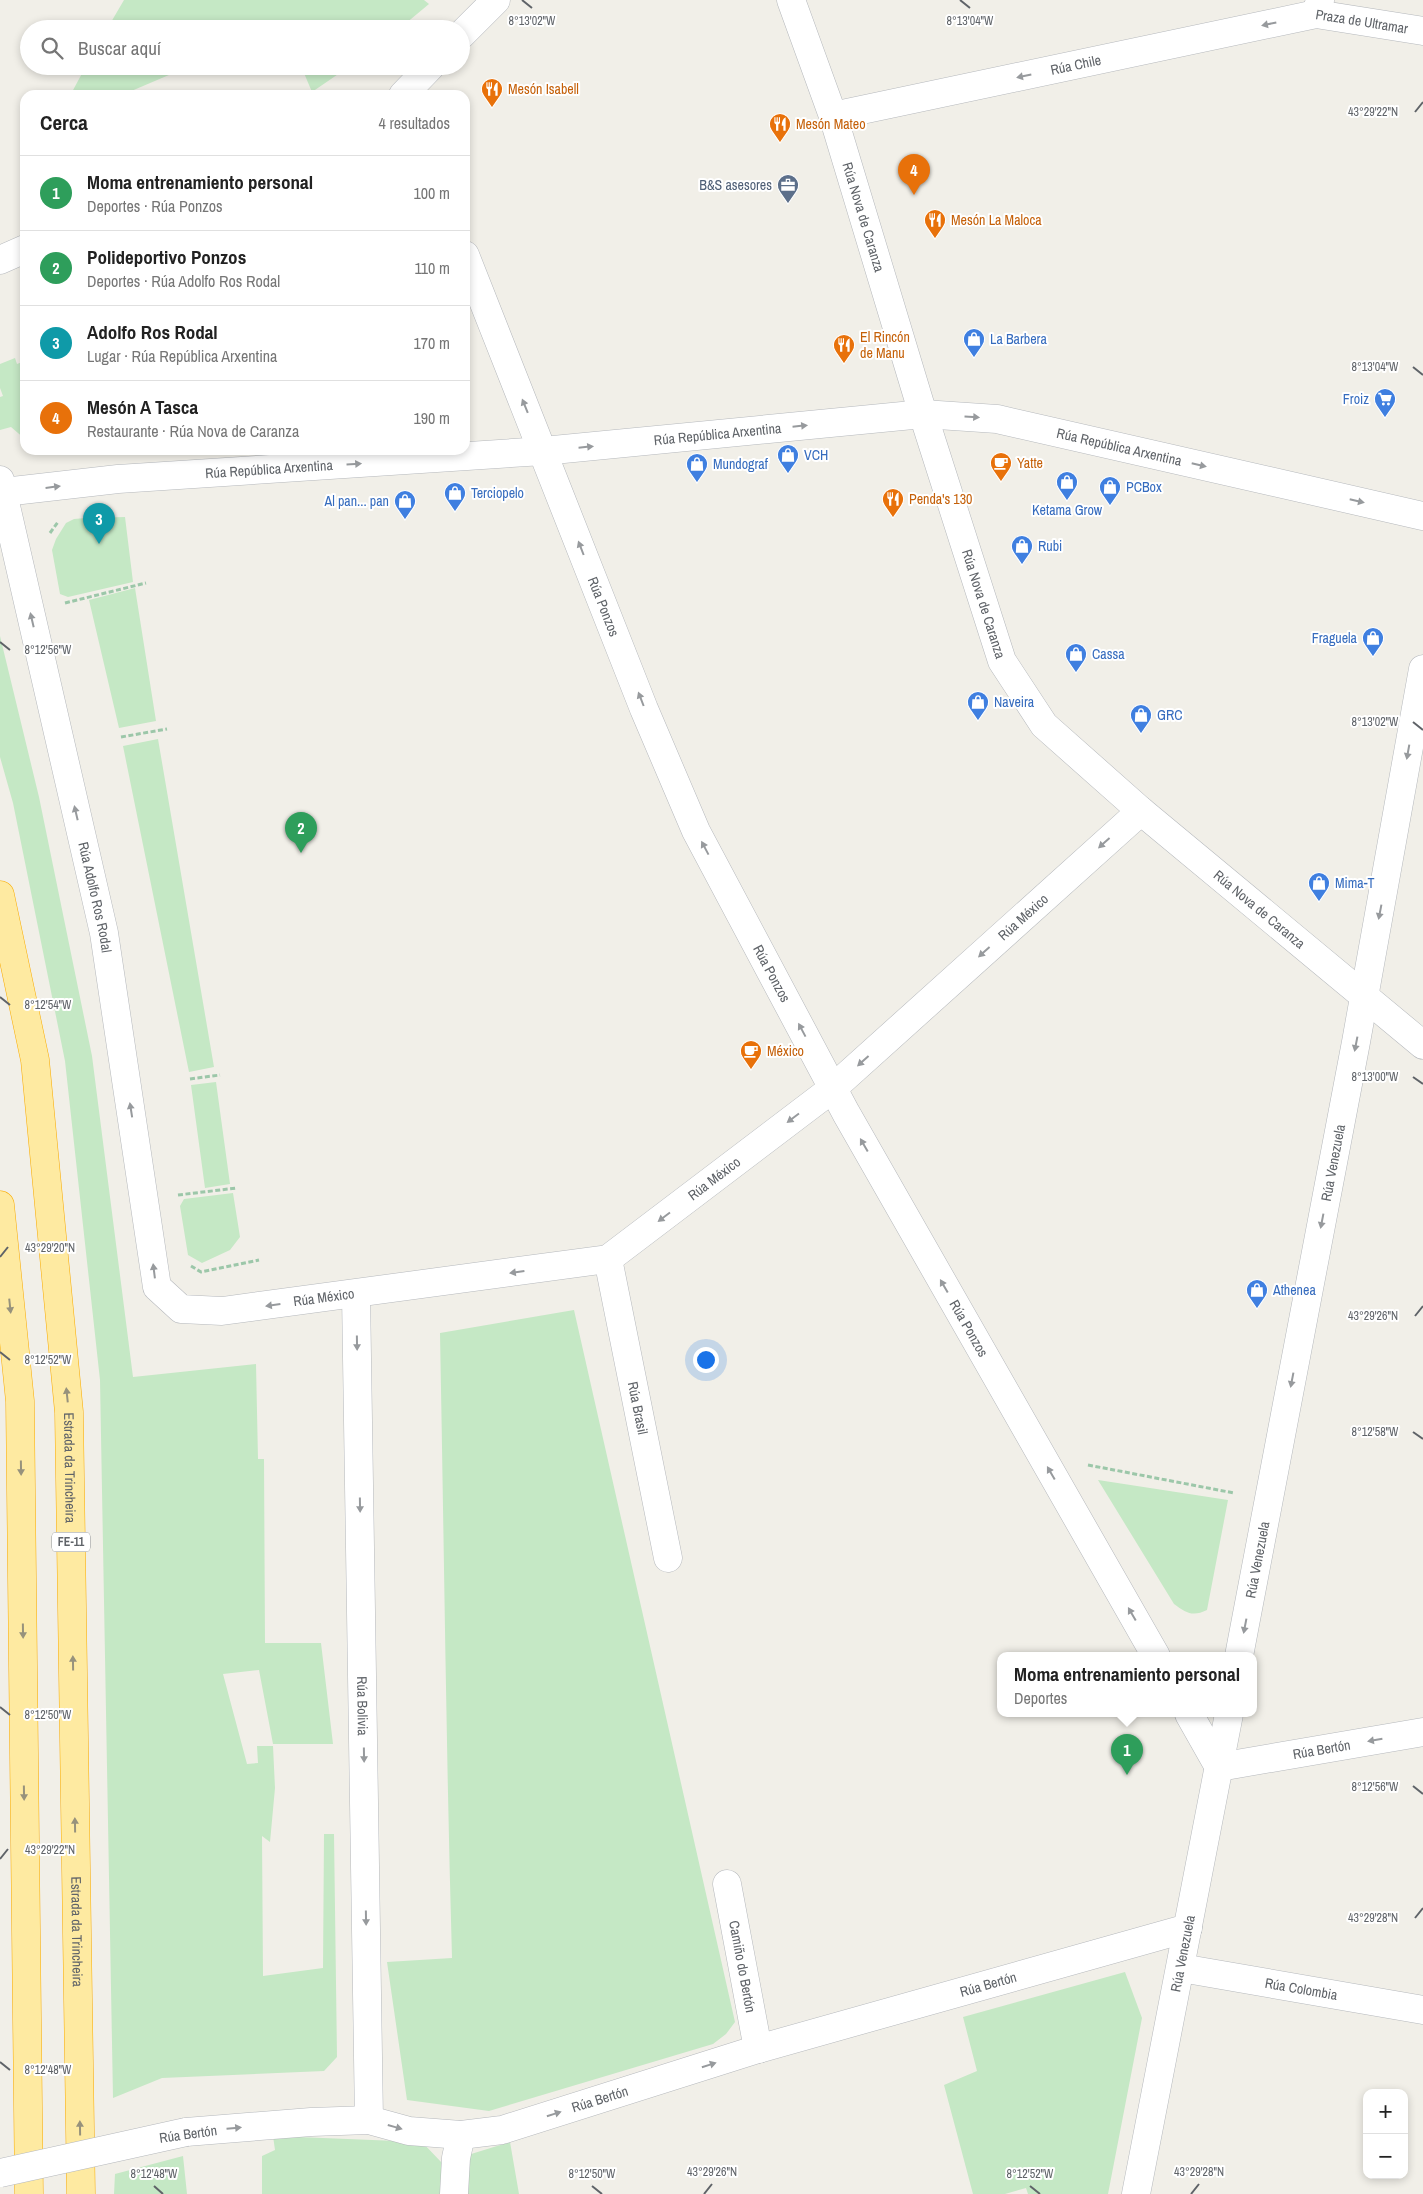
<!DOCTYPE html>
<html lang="es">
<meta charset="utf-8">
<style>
:root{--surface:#fff;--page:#f6f6f6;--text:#222;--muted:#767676;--line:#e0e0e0;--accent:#ea4335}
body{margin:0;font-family:"Archivo Narrow",sans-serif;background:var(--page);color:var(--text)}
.controls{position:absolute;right:15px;bottom:15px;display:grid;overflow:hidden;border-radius:10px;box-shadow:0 2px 8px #0003}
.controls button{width:45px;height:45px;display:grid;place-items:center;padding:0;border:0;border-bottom:1px solid var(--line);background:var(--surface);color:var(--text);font:25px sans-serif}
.you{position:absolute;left:705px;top:1359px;width:18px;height:18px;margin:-12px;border:4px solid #fff;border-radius:50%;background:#1a73e8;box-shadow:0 0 0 8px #1a73e833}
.badge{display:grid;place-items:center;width:32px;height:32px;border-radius:50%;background:var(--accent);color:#fff;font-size:16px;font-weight:700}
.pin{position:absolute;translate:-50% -41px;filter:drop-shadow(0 1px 2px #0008)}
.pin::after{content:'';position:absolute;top:26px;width:18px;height:15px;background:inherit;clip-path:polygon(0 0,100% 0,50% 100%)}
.popup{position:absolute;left:997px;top:1652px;width:260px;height:65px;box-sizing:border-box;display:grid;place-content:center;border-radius:10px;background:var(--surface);filter:drop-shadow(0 1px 4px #0005);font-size:16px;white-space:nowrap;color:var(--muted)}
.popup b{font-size:19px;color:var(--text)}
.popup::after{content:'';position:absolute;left:50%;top:100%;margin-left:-10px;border:10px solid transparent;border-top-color:var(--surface)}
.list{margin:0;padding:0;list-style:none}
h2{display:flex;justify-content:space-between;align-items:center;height:65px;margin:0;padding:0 20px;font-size:21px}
h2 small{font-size:16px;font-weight:400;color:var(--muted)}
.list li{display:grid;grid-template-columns:32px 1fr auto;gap:15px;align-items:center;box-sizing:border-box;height:75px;padding:0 20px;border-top:1px solid var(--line)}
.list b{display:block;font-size:19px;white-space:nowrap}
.list p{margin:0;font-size:16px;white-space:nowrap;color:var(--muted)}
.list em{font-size:16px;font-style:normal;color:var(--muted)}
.icon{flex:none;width:28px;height:28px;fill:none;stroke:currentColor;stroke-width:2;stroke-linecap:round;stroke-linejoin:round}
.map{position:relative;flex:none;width:1423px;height:2194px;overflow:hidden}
.search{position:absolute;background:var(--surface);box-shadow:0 2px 8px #0003;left:20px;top:20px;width:450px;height:55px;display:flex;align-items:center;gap:12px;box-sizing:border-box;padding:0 18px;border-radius:28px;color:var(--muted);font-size:19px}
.panel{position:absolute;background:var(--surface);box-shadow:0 2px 8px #0003;left:20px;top:90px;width:450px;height:365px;border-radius:15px}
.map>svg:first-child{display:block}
.green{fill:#c5e8c5}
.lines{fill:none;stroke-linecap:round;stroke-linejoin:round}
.minor-casing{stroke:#b5b8bc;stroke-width:29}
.trunk-casing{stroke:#f9ab00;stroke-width:29}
.path{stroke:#9cc7a9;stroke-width:3;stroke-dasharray:5 2.5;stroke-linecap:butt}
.minor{stroke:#fff;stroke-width:28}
.trunk{stroke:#feeaa1;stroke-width:28}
.minor-bridge-casing{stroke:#b5b8bc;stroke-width:29;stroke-linecap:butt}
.minor-bridge{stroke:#fff;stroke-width:28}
.oneway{fill:#979a9d}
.oneway2{fill:#97927c}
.ticks{fill:none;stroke:#5f6368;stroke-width:2}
.labels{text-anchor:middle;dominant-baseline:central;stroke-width:4;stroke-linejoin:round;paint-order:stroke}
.shield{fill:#fff;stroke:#8f9295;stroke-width:1}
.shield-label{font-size:12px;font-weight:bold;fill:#5f6368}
.street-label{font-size:14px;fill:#5f6368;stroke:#fff}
.food-label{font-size:14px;fill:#c56008;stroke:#fff;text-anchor:start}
.service-label{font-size:14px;fill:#4e5e75;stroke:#fff;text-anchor:end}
.shop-label{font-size:14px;fill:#366cbe;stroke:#fff;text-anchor:start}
.ticks-label{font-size:12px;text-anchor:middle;fill:#5f6368;stroke:#fff;stroke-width:4;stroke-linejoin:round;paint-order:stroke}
</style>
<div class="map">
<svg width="1423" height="2194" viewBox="0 0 1423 2194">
<rect width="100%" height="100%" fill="#f1efe8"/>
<path class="green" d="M 124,0 L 424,0 L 429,4 L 399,29 L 286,29 L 284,26 L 279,29 L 107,29 Z
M 86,66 L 190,66 L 122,95 L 74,95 L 72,92 Z
M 301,66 L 350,66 L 312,92 Z
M 15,358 L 17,364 L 25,361 L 25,439 L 11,427 L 0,430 L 0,397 L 3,396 L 0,388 L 0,364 Z
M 125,517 L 133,582 L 68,597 L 60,594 L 52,550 L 56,539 L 66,523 L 74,519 L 86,518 Z
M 135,588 L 156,721 L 119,728 L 89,600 Z
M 0,636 L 39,797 L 92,1056 L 133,1377 L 256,1364 L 258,1459 L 264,1459 L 265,1643 L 321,1643 L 333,1744 L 273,1744 L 259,1670 L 223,1674 L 247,1764 L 258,1763 L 257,1746 L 273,1746 L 275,1788 L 270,1842 L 262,1836 L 263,1976 L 323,1968 L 324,1834 L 334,1834 L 337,2057 L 324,2071 L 162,2078 L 113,2098 L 100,1380 L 65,1061 L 13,803 L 0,757 Z
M 158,739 L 214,1067 L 189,1072 L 123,746 Z
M 216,1082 L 230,1184 L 205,1188 L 191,1085 Z
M 233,1193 L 240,1237 L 230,1250 L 202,1263 L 188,1255 L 180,1206 L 184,1199 Z
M 574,1310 L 735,2022 L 726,2034 L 713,2044 L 489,2111 L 407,2100 L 387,1962 L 452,1958 C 446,1750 444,1541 440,1333 Z
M 1098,1480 L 1228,1500 L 1207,1610 C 1193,1617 1186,1613 1174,1604 Z
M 1125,1972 L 1142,2018 L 1108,2194 L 1028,2194 L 1026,2188 L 1005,2194 L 973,2194 L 944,2085 L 977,2071 L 963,2017 Z
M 273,2136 L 422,2142 L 442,2163 L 510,2142 L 519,2194 L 262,2194 L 262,2156 L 275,2150 Z
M 183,2156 L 187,2194 L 114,2194 L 115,2174 Z"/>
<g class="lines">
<g class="minor-casing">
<g id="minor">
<path id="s1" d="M 791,0 L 833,116 L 923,414 L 1002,661 L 1044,725 L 1141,811 L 1423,1045"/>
<path id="s2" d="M 1320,0 L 1316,14 L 1423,31"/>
<path d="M 461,35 L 496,0"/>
<path d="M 403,95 L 431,66"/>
<path id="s3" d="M 833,116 L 1316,14"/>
<path id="s4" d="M 465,255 L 644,709 L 696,831 L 846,1113 L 1156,1656"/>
<path d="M 0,260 L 25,249"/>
<path id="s5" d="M 0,480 L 104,933 L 157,1287 L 181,1309 L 222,1311 L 608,1259 L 832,1089 L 1141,811"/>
<path id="s6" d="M 4,492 L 118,479 L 543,451 L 923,414 L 997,419 L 1423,516"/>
<path id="s7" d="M 608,1259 L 668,1558"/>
<path id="s8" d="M 356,1294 L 369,2120"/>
<path id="s9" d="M 1239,1656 L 1356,1042 L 1423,669"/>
<path d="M 1189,1714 L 1219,1767"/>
<path id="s10" d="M 1219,1767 L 1423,1732"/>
<path id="s11" d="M 727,1884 L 758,2049"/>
<path id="s12" d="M 1181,1968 L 1423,2010"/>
<path id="s13" d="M 186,2132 L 311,2122 L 369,2120 L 409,2131 L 461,2135 L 502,2130 L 758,2049 L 1188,1928"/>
<path d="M 454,2194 L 456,2158 L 461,2135"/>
<path id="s14" d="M 1136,2194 L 1229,1714"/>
</g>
</g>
<g class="trunk-casing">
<g id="trunk">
<path id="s15" d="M 0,895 L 35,1060 L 69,1412 L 81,2194"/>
<path d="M 0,1205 L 20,1401 L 29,2194"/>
</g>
</g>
<path class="path" d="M 50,533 L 58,522
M 65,603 L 146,583
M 121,737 L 167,729
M 190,1079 L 220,1075
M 178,1195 L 237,1188
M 191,1266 L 201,1272 L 259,1260
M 1088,1465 L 1234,1493"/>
<use href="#minor" class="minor"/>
<use href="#trunk" class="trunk"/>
<g class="minor-bridge-casing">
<path id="minor-bridge" d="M 0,2173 L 186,2132"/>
</g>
<use href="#minor-bridge" class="minor-bridge"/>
</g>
<defs><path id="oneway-solid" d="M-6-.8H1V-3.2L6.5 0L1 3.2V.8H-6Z" transform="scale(1.25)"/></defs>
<g class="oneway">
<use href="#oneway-solid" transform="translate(1269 24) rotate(168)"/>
<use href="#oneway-solid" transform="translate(1024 76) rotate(168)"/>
<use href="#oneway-solid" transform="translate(525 406) rotate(-112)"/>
<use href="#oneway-solid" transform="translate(972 417) rotate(4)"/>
<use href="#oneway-solid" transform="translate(800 426) rotate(-6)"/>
<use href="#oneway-solid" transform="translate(586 447) rotate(-6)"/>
<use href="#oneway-solid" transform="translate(354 464) rotate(-4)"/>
<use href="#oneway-solid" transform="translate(1199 465) rotate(13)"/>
<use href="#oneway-solid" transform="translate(53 487) rotate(-7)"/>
<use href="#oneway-solid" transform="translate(1357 501) rotate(13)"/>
<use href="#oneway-solid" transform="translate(581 548) rotate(-111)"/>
<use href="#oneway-solid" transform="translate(32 620) rotate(-103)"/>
<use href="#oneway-solid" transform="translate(641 699) rotate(-111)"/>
<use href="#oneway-solid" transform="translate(1408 752) rotate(100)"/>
<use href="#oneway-solid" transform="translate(76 813) rotate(-103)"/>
<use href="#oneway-solid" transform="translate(1104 843) rotate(138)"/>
<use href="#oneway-solid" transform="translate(705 848) rotate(-118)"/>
<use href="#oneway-solid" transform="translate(1380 912) rotate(101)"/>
<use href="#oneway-solid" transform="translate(984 952) rotate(138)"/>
<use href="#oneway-solid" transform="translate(802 1030) rotate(-118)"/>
<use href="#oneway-solid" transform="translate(1356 1044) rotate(101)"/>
<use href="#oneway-solid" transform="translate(863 1061) rotate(138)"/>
<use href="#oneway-solid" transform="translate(131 1110) rotate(-99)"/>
<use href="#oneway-solid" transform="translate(793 1118) rotate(143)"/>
<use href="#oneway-solid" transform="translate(864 1145) rotate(-120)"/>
<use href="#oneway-solid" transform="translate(664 1217) rotate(143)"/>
<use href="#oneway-solid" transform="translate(1322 1221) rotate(101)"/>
<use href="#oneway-solid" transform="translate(154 1271) rotate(-97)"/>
<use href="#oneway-solid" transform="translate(517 1272) rotate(172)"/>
<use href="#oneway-solid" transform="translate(944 1286) rotate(-120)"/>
<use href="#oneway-solid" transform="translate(273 1305) rotate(172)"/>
<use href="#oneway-solid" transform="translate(357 1343) rotate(89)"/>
<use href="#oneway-solid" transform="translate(1292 1380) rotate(101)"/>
<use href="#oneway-solid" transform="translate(1051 1473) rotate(-120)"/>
<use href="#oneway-solid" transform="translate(360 1505) rotate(89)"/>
<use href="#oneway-solid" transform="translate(1132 1614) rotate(-120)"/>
<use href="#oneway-solid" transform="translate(1245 1626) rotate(101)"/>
<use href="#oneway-solid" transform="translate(1375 1740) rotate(170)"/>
<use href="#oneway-solid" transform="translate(364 1755) rotate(89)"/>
<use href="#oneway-solid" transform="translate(366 1918) rotate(89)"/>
<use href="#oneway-solid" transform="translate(709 2065) rotate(-18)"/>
<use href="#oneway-solid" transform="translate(554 2114) rotate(-18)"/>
<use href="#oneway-solid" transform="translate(395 2127) rotate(16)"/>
<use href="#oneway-solid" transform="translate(234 2128) rotate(-5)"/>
</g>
<g class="oneway2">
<use href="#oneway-solid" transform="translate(10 1306) rotate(84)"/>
<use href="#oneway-solid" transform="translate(67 1395) rotate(-96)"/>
<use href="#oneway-solid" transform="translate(21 1468) rotate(89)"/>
<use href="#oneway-solid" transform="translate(23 1631) rotate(89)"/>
<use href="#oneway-solid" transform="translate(73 1663) rotate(-91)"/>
<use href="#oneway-solid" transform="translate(24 1793) rotate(89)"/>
<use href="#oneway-solid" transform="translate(75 1825) rotate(-91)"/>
<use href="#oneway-solid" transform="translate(80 2128) rotate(-91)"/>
</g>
<path class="ticks" d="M 522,0 L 532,8M 960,0 L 970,8M 1415,112 L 1423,102M 1413,367 L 1423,375M 0,642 L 10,650M 1413,722 L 1423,730M 0,997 L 10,1005M 1413,1077 L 1423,1084M 0,1257 L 8,1247M 1415,1316 L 1423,1306M 0,1352 L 10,1360M 1413,1432 L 1423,1439M 0,1707 L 10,1715M 1413,1786 L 1423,1794M 0,1859 L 8,1849M 1415,1918 L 1423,1908M 0,2062 L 10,2070M 154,2186 L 163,2194M 592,2186 L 602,2194M 1030,2186 L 1040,2194M 704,2194 L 712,2184M 1191,2194 L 1199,2184"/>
<defs>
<g id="restaurant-pin" transform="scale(1.125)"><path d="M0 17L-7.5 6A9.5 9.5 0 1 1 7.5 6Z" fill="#e8710a" stroke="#fff"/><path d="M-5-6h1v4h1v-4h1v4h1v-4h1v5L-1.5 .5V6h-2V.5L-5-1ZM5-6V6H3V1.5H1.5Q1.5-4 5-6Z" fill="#fff"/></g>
<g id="office-pin" transform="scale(1.125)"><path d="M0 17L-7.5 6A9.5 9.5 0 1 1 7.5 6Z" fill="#5c6f8a" stroke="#fff"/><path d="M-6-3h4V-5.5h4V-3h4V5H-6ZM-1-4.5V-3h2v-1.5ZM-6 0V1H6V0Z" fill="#fff"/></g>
<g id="shop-pin" transform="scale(1.125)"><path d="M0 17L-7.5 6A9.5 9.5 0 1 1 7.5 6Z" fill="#3f7fe0" stroke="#fff"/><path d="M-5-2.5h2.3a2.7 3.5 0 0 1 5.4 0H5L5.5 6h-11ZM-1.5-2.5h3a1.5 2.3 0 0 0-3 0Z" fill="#fff"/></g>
<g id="supermarket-pin" transform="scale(1.125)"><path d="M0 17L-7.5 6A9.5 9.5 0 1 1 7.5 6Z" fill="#3f7fe0" stroke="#fff"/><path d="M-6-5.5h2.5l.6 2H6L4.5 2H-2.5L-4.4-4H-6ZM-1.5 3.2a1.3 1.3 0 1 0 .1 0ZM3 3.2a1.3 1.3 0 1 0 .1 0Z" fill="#fff"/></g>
<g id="cafe-pin" transform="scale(1.125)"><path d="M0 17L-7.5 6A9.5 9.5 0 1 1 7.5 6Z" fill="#e8710a" stroke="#fff"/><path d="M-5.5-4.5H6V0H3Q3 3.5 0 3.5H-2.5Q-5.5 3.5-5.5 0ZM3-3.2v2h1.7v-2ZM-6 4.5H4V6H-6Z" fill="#fff"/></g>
</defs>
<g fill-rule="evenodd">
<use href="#restaurant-pin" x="492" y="89"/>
<use href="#restaurant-pin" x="780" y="124"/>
<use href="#office-pin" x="788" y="185"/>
<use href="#restaurant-pin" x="935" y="220"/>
<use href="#shop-pin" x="974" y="339"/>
<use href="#restaurant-pin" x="844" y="345"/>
<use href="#supermarket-pin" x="1385" y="399"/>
<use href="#shop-pin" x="788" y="455"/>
<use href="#cafe-pin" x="1001" y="463"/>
<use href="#shop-pin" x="697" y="464"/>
<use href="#shop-pin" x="1067" y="482"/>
<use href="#shop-pin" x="1110" y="487"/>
<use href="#shop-pin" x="455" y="493"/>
<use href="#restaurant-pin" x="893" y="499"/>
<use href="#shop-pin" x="405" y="501"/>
<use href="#shop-pin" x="1022" y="546"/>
<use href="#shop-pin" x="1373" y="638"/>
<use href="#shop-pin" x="1076" y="654"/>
<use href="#shop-pin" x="978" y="702"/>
<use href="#shop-pin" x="1141" y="715"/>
<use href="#shop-pin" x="1319" y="883"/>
<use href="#cafe-pin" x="751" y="1051"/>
<use href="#shop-pin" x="1257" y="1290"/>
</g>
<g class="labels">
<rect class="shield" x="52" y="1532.5" width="38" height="19" rx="4"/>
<g class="shield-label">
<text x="71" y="1542">FE-11</text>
</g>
<g class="street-label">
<text stroke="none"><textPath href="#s2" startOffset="61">Praza de Ultramar</textPath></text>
<text stroke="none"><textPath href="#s3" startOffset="248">Rúa Chile</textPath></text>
<text stroke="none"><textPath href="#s1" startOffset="229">Rúa Nova de Caranza</textPath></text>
<text stroke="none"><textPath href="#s6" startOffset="716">Rúa República Arxentina</textPath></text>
<text stroke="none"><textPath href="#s6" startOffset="1122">Rúa República Arxentina</textPath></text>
<text stroke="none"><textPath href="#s6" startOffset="266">Rúa República Arxentina</textPath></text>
<text stroke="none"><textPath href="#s1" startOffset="634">Rúa Nova de Caranza</textPath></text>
<text stroke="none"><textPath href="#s4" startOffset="378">Rúa Ponzos</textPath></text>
<text stroke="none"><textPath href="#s5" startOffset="428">Rúa Adolfo Ros Rodal</textPath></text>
<text stroke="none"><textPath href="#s1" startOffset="1054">Rúa Nova de Caranza</textPath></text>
<text stroke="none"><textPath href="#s5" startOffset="1824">Rúa México</textPath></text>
<text stroke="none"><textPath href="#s4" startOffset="782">Rúa Ponzos</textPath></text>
<text stroke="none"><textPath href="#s9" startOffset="502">Rúa Venezuela</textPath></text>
<text stroke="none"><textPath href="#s5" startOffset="1419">Rúa México</textPath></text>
<text stroke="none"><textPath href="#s5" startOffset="999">Rúa México</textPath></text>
<text stroke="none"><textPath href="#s4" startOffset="1188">Rúa Ponzos</textPath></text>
<text stroke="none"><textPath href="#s7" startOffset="152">Rúa Brasil</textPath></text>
<text stroke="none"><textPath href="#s15" startOffset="578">Estrada da Trincheira</textPath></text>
<text stroke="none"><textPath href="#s9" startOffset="98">Rúa Venezuela</textPath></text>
<text stroke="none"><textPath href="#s8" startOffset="412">Rúa Bolivia</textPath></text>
<text stroke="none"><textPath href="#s10" startOffset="104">Rúa Bertón</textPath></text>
<text stroke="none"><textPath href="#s15" startOffset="1042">Estrada da Trincheira</textPath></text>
<text stroke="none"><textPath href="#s14" startOffset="245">Rúa Venezuela</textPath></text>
<text stroke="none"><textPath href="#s11" startOffset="84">Camiño do Bertón</textPath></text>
<text stroke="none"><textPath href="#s13" startOffset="826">Rúa Bertón</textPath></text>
<text stroke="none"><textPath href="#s12" startOffset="122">Rúa Colombia</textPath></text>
<text stroke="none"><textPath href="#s13" startOffset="421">Rúa Bertón</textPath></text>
<text transform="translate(188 2134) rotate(-8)">Rúa Bertón</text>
</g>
<g class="food-label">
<text x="508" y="89">Mesón Isabell</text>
<text x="796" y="124">Mesón Mateo</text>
<text x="951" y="220">Mesón La Maloca</text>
<text x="860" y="337">El Rincón<tspan x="860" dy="16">de Manu</tspan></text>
<text x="1017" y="463">Yatte</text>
<text x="909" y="499">Penda's 130</text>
<text x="767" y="1051">México</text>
</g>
<g class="service-label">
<text x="772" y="185">B&amp;S asesores</text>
</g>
<g class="shop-label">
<text x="990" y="339">La Barbera</text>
<text x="1369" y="399" text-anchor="end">Froiz</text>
<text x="804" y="455">VCH</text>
<text x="713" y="464">Mundograf</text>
<text x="1126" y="487">PCBox</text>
<text x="471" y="493">Terciopelo</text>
<text x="389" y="501" text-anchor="end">Al pan... pan</text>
<text x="1067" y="510" text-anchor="middle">Ketama Grow</text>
<text x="1038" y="546">Rubi</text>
<text x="1357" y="638" text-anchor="end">Fraguela</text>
<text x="1092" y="654">Cassa</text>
<text x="994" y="702">Naveira</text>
<text x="1157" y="715">GRC</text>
<text x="1335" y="883">Mima-T</text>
<text x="1273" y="1290">Athenea</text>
</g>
</g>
<g class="ticks-label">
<text x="532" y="25">8°13'02"W</text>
<text x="970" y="25">8°13'04"W</text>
<text x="1373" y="116">43°29'22"N</text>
<text x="1375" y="371">8°13'04"W</text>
<text x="48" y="654">8°12'56"W</text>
<text x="1375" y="726">8°13'02"W</text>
<text x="48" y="1009">8°12'54"W</text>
<text x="1375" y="1081">8°13'00"W</text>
<text x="50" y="1252">43°29'20"N</text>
<text x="1373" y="1320">43°29'26"N</text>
<text x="48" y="1364">8°12'52"W</text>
<text x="1375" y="1436">8°12'58"W</text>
<text x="48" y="1719">8°12'50"W</text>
<text x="1375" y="1791">8°12'56"W</text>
<text x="50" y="1854">43°29'22"N</text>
<text x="1373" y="1922">43°29'28"N</text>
<text x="48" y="2074">8°12'48"W</text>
<text x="712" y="2176">43°29'26"N</text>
<text x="1199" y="2176">43°29'28"N</text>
<text x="154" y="2178">8°12'48"W</text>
<text x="592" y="2178">8°12'50"W</text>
<text x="1030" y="2178">8°12'52"W</text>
</g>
</svg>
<div class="controls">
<button>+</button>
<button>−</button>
</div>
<div class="you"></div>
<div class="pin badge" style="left:1127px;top:1775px;background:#2e9e5b">1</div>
<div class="popup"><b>Moma entrenamiento personal</b>Deportes</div>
<div class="pin badge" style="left:301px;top:853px;background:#2e9e5b">2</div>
<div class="pin badge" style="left:99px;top:544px;background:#0f9aa8">3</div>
<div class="pin badge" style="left:914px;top:195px;background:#e8710a">4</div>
<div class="search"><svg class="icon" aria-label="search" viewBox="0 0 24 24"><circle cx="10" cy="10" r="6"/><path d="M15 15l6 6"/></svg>Buscar aquí</div>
<section class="panel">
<h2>Cerca<small>4 resultados</small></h2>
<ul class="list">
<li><span class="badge" style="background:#2e9e5b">1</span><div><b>Moma entrenamiento personal</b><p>Deportes · Rúa Ponzos</p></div><em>100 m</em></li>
<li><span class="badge" style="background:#2e9e5b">2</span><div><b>Polideportivo Ponzos</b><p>Deportes · Rúa Adolfo Ros Rodal</p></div><em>110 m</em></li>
<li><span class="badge" style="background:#0f9aa8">3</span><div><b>Adolfo Ros Rodal</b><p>Lugar · Rúa República Arxentina</p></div><em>170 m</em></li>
<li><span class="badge" style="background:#e8710a">4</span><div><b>Mesón A Tasca</b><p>Restaurante · Rúa Nova de Caranza</p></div><em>190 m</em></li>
</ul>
</section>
</div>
